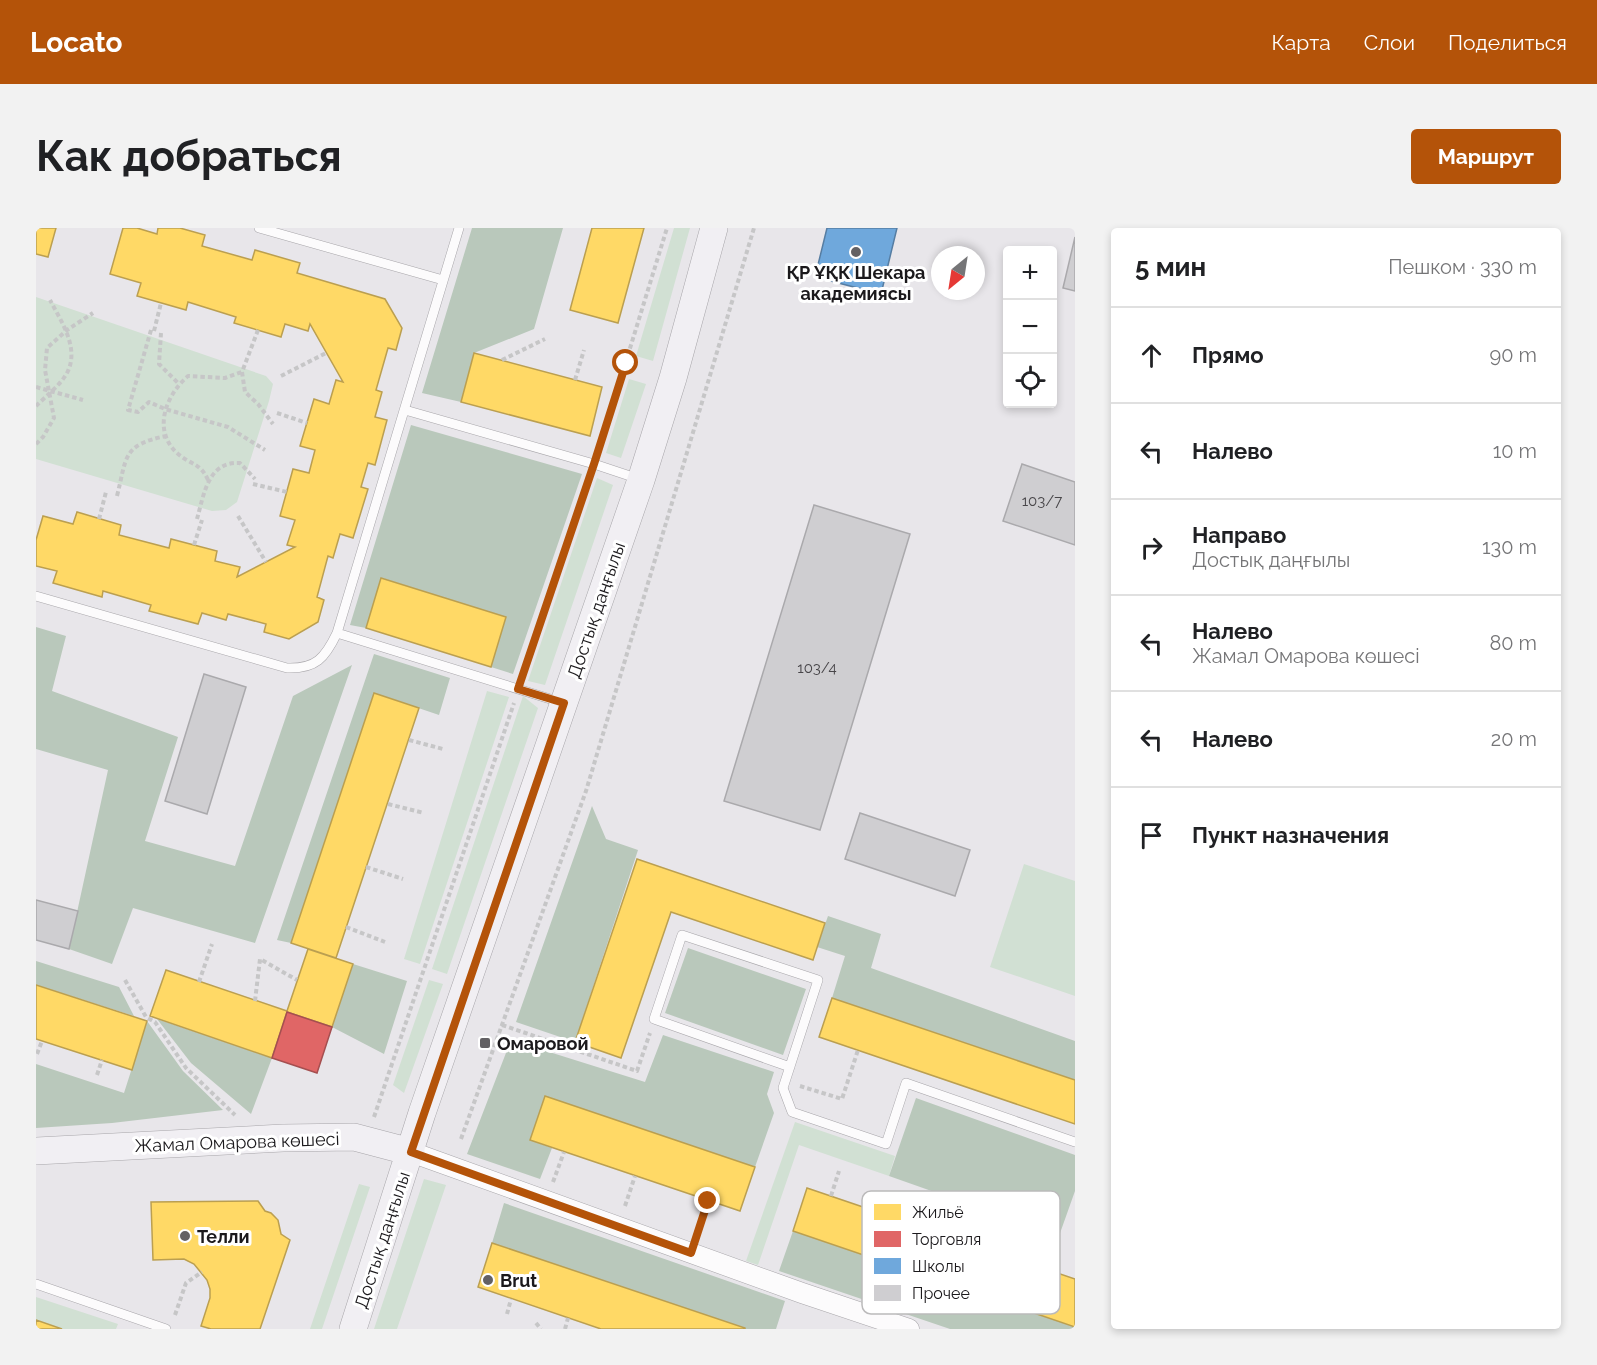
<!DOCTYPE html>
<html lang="ru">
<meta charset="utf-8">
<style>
:root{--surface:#fff;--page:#f2f2f2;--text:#202124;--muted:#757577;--line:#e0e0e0;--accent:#b45309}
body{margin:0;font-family:Raleway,sans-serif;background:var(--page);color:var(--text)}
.controls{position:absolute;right:18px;top:18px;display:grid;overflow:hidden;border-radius:6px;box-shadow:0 3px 9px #0003}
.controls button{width:54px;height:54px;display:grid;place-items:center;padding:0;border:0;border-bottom:2px solid var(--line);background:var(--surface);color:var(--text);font:30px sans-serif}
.compass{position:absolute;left:895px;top:18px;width:54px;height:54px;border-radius:50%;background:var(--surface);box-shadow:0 3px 9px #0003;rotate:210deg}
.stop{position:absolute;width:18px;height:18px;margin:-14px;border:4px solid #b45309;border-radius:50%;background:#fff}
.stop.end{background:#b45309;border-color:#fff;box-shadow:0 2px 6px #0008}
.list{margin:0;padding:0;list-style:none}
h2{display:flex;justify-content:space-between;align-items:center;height:78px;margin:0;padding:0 24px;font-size:26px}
h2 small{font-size:20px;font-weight:400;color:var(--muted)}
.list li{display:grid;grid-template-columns:39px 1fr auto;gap:18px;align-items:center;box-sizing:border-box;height:96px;padding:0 24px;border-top:2px solid var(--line)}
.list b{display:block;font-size:22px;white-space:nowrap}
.list p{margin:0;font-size:20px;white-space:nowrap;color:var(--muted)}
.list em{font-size:20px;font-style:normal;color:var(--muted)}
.icon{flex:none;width:33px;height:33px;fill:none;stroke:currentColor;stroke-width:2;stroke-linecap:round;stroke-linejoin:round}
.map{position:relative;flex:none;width:1039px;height:1101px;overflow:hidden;border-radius:6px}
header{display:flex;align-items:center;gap:36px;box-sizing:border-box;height:84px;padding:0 30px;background:var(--accent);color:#fff}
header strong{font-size:28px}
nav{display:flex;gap:33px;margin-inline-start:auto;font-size:21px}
.intro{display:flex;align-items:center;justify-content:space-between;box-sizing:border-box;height:144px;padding:0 36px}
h1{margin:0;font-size:42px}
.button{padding:15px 27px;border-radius:6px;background:var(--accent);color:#fff;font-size:21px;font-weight:700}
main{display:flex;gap:36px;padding:0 36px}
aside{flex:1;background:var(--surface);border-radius:6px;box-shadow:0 3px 9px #0003}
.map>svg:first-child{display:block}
.green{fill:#d1e0d3}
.forest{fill:#b9c8bb}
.homes{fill:#ffd966;stroke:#bb9f50;stroke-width:1.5}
.shops{fill:#e06666;stroke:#a54f50;stroke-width:1.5}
.schools{fill:#6fa8dc;stroke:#567da2;stroke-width:1.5}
.building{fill:#cfced1;stroke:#aaa9ac;stroke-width:1.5}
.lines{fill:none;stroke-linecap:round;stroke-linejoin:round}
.lane-casing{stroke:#a8a6aa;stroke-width:10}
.street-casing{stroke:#a8a6aa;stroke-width:21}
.secondary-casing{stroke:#a8a6aa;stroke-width:28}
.path{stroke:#c6c6c7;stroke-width:4;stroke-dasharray:4.5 3;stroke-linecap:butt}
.lane{stroke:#fcfbfc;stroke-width:9}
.street{stroke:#fcfbfc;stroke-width:20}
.secondary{stroke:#f1eff3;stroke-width:27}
.route{stroke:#b45309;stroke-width:8}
.poi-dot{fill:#636164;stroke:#fff;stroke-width:2}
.labels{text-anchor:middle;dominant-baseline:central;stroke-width:6;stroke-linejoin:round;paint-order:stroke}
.number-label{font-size:15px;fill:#484649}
.poi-label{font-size:18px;font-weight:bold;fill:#1b191c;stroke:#fff;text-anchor:start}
.street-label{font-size:18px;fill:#1b191c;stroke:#fff}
.key{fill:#fff;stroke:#bbbabb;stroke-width:1.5}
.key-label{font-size:16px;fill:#1b191c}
</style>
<header>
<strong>Locato</strong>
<nav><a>Карта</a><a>Слои</a><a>Поделиться</a></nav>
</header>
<div class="intro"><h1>Как добраться</h1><a class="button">Маршрут</a></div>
<main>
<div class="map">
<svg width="1039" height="1101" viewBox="0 0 1039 1101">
<rect width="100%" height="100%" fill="#e8e6ea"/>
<path class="green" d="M 638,0 L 654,0 L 617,133 L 600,128 Z
M 0,69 L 230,148 L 237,156 L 233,173 L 201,274 L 190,282 L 176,283 L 0,231 Z
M 593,151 L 610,156 L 585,230 L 570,225 Z
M 561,250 L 577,257 L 509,457 L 492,453 Z
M 451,463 L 473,469 L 384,736 L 368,731 Z
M 487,468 L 502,480 L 411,746 L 396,741 Z
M 988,636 L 1039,653 L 1039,768 L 954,739 Z
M 393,752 L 407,756 L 368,865 L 357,857 Z
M 759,894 L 859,928 L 853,948 L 763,917 L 722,1037 L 710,1033 Z
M 388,951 L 410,957 L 361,1101 L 338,1101 Z
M 323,956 L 334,959 L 286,1101 L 274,1101 Z
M 0,1069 L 82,1096 L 80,1101 L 26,1101 L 0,1092 Z"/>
<path class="forest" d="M 436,0 L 527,0 L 498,101 L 438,125 L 425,174 L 386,165 Z
M 375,197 L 546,246 L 477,446 L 455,439 L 469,389 L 346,350 L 330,400 L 314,397 Z
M 0,399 L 30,408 L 16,463 L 142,509 L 109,613 L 199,638 L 257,468 L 316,437 L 219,715 L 97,680 L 76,736 L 33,721 L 72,542 L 0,521 Z
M 338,426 L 414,450 L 403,487 L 338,465 L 255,715 L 241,712 Z
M 556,578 L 570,611 L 602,622 L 539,814 L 480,794 Z
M 792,688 L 845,706 L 835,740 L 1039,813 L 1039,852 L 796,770 L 809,728 L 781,719 Z
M 652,720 L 770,761 L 747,827 L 629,785 Z
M 0,733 L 83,759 L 98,788 L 0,757 Z
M 317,736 L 371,753 L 348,826 L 296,799 Z
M 121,791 L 236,830 L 215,886 L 155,835 Z
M 111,793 L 147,843 L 187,882 L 76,895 L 0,900 L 0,836 L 88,865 Z
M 627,807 L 738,844 L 731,866 L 738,885 L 719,939 L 509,869 L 494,912 L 516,920 L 504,951 L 431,926 L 475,812 L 609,854 Z
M 880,870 L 1039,927 L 1039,963 L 1023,1008 L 853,948 Z
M 468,975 L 749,1073 L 740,1101 L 709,1101 L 456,1015 Z
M 757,1003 L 1039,1099 L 1039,1101 L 914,1101 L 743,1043 Z"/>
<path class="homes" d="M 0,0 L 20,0 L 12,29 L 0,26 Z
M 87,0 L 101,0 L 121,6 L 122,0 L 144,0 L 169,7 L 166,18 L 216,32 L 219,22 L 264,35 L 261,45 L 349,71 L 366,100 L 360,122 L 352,120 L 340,162 L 346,164 L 339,189 L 351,192 L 339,237 L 332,235 L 325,259 L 332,261 L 317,310 L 304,306 L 297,330 L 292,328 L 281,369 L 288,372 L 282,394 L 253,411 L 228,404 L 230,396 L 192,386 L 190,392 L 166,385 L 162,396 L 113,383 L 115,377 L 67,363 L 66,369 L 17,355 L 21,343 L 0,338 L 0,312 L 7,288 L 37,296 L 41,284 L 85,297 L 83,307 L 133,320 L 135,311 L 181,323 L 179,333 L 204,339 L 201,349 L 259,319 L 251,317 L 259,292 L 244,288 L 257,241 L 273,245 L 279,222 L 264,218 L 278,171 L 293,176 L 300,152 L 307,154 L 274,96 L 272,103 L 249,96 L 245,109 L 198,95 L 200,89 L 152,74 L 150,82 L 101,68 L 105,55 L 74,46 Z
M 556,0 L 608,0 L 582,95 L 534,82 Z
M 438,125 L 566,159 L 554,208 L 425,174 Z
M 345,350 L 470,389 L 455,439 L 330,400 Z
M 338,465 L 383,480 L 300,730 L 255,715 Z
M 601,631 L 789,695 L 777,732 L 635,684 L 585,830 L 539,814 Z
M 272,721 L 317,736 L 296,799 L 251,784 L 236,830 L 114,788 L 130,742 L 251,783 Z
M 0,757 L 111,793 L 96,842 L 0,811 Z
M 796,770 L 1039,852 L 1039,896 L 783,809 Z
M 509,868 L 719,939 L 704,983 L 494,912 Z
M 771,960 L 1039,1051 L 1039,1099 L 757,1003 Z
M 222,973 L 229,983 L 235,985 L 242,992 L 245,1006 L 254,1012 L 224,1101 L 175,1101 L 165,1098 L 174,1070 L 174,1061 L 171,1052 L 158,1036 L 148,1031 L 117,1032 L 115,974 Z
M 456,1015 L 709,1100 L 709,1101 L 565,1101 L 442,1059 Z
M 0,1092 L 26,1101 L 0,1101 Z"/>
<path class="shops" d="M 251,784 L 296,799 L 281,845 L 236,830 Z"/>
<path class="schools" d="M 791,0 L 861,0 L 845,66 L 779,49 Z"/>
<path class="building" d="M 1039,9 L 1039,63 L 1027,60 Z
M 986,236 L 1039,254 L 1039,317 L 967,293 Z
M 778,277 L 874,306 L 784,602 L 688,573 Z
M 168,446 L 210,459 L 171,586 L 129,573 Z
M 824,585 L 934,622 L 919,668 L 809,631 Z
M 0,672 L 42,683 L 33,721 L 0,712 Z"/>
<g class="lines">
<g class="lane-casing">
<path id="lane" d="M 223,0 L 407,52
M 369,182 L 558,236 L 603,251
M 0,368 L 251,440 C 280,441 289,430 301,405 L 524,474
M 301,405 L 423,0
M 754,839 L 618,791 L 646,707 L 782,752 L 747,860 L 756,884 L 850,916 L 870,855 L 1039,914
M 0,1056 L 130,1101"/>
</g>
<g class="street-casing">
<path id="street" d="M 375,924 L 766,1065 L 873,1101"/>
</g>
<g class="secondary-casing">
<path id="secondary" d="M 0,923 L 247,910 L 318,909 L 375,924
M 317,1101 L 386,885 L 605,252 L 637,150 L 678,0"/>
</g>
<path class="path" d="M 115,102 L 92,182 L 102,184 L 113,174 L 129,181 L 192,199 L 229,222
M 222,102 L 206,144 L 209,164 L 222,176 L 237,196
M 118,103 L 125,75
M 125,105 L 123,136 L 143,156
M 466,132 L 509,111
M 245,148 L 290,125
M 539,152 L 548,122
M 0,159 L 47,172
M 0,178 C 10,168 26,156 32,143 C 43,119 25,93 14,72
M 241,185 L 271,195
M 0,216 L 7,209 L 18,190 L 9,142 L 11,120 L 31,102 L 57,85
M 563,221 L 631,0
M 172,252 C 164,234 154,237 141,225 C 116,202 130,167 152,148 L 189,150 L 206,144
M 217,256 L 251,264
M 81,268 C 91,229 86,217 130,208
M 202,288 L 230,334
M 63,291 L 70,264
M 161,291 C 168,266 172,233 204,235 L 219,251
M 158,317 L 166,292
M 488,446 L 553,251
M 373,512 L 407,521
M 352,576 L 388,585
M 330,639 L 367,651
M 310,699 L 349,714
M 89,752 L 110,789 L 119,794 L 150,840 L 199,887
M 163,754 L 176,716
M 219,773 L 224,731 L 261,752
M 466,797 L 601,843 L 614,805
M 1,826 L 6,813
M 61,847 L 66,832
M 764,858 L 806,871 L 822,822
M 338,889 L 478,475
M 425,911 L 550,563 L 718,0
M 517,954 L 528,924
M 795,968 L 803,943
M 589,978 L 599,948
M 862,991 L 870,966
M 661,1006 L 672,973
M 930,1014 L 938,989
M 996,1036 L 1004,1012
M 471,1086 L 475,1071
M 139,1087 L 150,1055 L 166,1044
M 500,1095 L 505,1101
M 529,1101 L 532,1090"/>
<use href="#lane" class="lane"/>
<use href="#street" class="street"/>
<use href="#secondary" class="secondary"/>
</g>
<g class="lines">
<path class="route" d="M 590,135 L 558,236 L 482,461 L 528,475 L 375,924 L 655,1025 L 672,973"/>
</g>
<g class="poi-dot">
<circle cx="820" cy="24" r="6"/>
<rect x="443" y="809" width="12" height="12" rx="3"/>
<circle cx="149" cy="1008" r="6"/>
<circle cx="452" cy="1052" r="6"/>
</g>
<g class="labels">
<g class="number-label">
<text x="1006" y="273">103/7</text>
<text x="781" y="440">103/4</text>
</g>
<g class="poi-label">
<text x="820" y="44" text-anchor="middle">ҚР ҰҚК Шекара<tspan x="820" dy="21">академиясы</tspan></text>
<text x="461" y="815">Омаровой</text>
<text x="161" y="1008">Телли</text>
<text x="464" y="1052">Brut</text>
</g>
<g class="street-label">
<text transform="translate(560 382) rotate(-71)">Достық даңғылы</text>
<text transform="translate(201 914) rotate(-2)">Жамал Омарова көшесі</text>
<text transform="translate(346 1012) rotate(-72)">Достық даңғылы</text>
</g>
</g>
<rect x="826" y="963" width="198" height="123" rx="9" class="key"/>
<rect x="838" y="976" width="27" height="16" fill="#ffd966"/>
<rect x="838" y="1003" width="27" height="16" fill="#e06666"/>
<rect x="838" y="1030" width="27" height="16" fill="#6fa8dc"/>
<rect x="838" y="1057" width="27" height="16" fill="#cfced1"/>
<g class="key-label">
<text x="876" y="990">Жильё</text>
<text x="876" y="1017">Торговля</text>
<text x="876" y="1044">Школы</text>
<text x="876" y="1071">Прочее</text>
</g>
</svg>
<div class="controls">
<button>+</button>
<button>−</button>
<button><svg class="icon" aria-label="locate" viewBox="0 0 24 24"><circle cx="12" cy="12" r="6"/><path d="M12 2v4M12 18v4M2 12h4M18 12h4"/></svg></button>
</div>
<svg class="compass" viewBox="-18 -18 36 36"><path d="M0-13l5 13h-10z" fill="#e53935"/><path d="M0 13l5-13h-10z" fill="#757577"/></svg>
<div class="stop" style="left:590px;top:135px"></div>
<div class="stop end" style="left:672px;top:973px"></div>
</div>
<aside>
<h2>5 мин<small>Пешком · 330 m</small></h2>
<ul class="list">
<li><svg class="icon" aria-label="ahead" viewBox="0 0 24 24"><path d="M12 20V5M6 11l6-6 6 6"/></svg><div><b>Прямо</b></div><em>90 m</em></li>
<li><svg class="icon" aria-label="left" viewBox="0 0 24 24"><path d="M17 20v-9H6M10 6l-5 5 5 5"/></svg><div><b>Налево</b></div><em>10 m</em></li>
<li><svg class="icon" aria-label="right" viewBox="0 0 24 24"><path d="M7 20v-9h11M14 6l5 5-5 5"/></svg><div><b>Направо</b><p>Достық даңғылы</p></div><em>130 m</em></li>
<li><svg class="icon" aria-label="left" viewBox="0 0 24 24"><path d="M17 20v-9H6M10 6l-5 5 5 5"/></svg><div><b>Налево</b><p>Жамал Омарова көшесі</p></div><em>80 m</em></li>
<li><svg class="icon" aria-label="left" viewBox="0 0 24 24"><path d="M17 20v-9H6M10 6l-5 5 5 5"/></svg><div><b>Налево</b></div><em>20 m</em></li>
<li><svg class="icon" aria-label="arrive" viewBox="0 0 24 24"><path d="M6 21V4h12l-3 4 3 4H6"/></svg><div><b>Пункт назначения</b></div></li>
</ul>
</aside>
</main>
